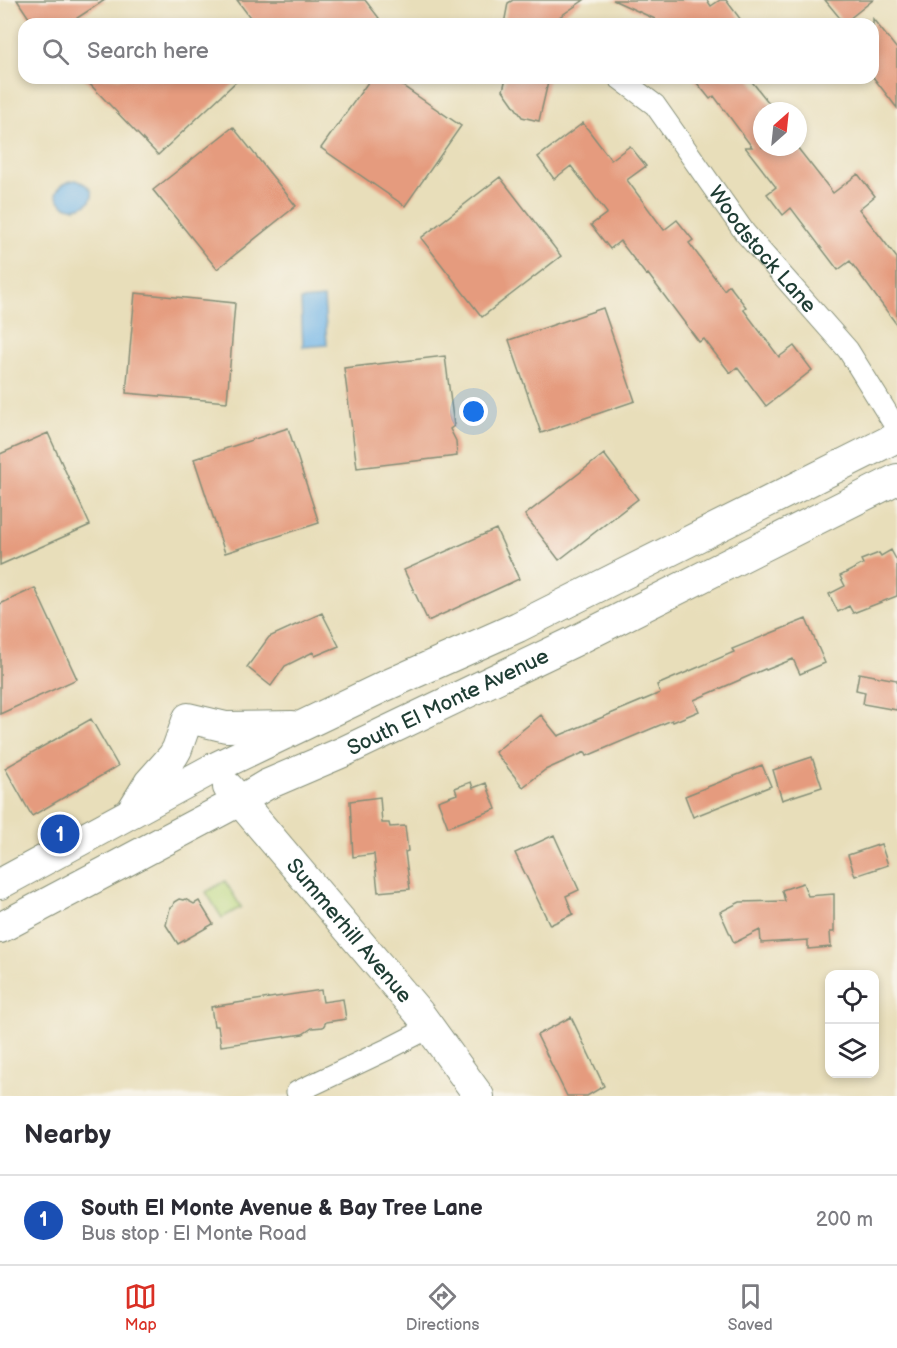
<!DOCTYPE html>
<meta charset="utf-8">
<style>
:root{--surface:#fff;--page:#f7f7f7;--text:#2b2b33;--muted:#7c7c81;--line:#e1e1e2;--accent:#d93025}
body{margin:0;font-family:"Balsamiq Sans",sans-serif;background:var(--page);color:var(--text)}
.controls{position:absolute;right:18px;bottom:18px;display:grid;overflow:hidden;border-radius:12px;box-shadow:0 3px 9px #0003}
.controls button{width:54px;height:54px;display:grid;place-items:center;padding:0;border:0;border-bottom:2px solid var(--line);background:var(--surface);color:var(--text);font:30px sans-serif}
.compass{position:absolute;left:753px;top:102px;width:54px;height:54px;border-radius:50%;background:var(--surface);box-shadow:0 3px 9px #0003;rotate:27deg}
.you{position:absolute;left:474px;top:412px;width:21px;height:21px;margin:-15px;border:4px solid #fff;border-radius:50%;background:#1a73e8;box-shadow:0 0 0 9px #1a73e833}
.badge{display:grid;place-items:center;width:39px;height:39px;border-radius:50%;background:var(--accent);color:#fff;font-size:20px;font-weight:700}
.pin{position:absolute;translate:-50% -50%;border:3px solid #fff;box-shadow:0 2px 6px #0006}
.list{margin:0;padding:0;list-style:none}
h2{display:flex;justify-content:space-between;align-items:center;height:78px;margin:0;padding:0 24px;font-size:26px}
h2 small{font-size:20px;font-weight:400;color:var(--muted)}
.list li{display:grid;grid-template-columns:39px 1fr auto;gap:18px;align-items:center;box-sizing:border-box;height:90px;padding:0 24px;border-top:2px solid var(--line)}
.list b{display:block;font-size:22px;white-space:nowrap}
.list p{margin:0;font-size:20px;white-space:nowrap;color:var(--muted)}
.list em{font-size:20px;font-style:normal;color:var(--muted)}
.icon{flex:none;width:33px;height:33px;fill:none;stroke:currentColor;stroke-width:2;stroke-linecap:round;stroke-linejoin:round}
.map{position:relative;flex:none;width:897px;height:1096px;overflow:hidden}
.search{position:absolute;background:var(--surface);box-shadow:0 3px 9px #0003;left:18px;right:18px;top:18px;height:66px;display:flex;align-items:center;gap:15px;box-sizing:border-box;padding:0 21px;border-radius:18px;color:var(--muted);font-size:22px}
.sheet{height:168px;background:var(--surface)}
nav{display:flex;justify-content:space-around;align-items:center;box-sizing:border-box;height:84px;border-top:2px solid var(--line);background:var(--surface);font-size:16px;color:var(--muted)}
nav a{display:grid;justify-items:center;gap:3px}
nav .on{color:var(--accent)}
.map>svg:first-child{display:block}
.green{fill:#bad87e;stroke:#6c8a59;stroke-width:1.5}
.water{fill:#72b6e8;stroke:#487a8e;stroke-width:1.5}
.building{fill:#e59b7e}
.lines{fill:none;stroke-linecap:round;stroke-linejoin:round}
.street-casing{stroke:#848e77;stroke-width:23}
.secondary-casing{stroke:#848e77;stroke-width:32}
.street{stroke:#fff;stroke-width:21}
.secondary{stroke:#fff;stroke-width:30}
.labels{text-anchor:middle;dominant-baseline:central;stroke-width:4.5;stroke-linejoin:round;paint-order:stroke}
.street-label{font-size:21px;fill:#1f3d34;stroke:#f7f3e8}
</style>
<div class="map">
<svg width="897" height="1096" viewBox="0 0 897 1096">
<rect width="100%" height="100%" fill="#f7f3e8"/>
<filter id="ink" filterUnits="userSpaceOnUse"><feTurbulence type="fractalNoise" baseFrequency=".0167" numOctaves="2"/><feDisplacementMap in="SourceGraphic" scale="12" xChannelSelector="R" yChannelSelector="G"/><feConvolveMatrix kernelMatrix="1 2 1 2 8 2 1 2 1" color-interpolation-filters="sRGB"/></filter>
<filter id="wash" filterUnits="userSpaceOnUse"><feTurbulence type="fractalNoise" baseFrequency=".008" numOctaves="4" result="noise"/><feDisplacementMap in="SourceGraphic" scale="24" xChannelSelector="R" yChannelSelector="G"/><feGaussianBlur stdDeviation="1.35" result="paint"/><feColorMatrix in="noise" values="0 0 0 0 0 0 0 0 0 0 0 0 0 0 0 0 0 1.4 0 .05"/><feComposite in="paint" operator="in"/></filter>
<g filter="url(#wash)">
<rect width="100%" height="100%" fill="#e8deba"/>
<path class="green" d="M 225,881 L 241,907 L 222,918 L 206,892 Z"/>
<path class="water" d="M 76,180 C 118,195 66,226 56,194 C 60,184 65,182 76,180 Z
M 324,298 L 327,345 L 303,347 L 301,300 Z"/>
<g id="blocks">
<path class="building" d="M 17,0 L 105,0 L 68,24 L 33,24 Z
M 237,0 L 365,0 L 379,18 L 370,24 L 255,24 Z
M 513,0 L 584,0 L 549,24 L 504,24 L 508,3 Z
M 613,0 L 707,0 L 711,6 L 720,0 L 726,0 L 744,24 L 653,24 L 655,19 Z
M 825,0 L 873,0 L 844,23 Z
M 873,19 L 897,49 L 897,108 L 873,77 Z
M 84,78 L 240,78 L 158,155 Z
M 371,78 L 391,78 L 461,126 L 405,206 L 321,148 Z
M 506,78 L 549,78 L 539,121 L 522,117 L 503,90 Z
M 693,78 L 749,78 L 773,108 L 769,111 L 762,111 L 762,147 L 797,147 L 833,193 L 858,174 L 875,196 L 859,209 L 897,258 L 897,325 L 850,261 L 838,270 L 791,208 L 783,215 L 767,194 L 776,187 L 745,147 L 752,147 L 714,96 L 710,99 Z
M 583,123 L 611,160 L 630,146 L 646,166 L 627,180 L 664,230 L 677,220 L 693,240 L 689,243 L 724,290 L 729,285 L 746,307 L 743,309 L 779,357 L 794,346 L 812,370 L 766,406 L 737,367 L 730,373 L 704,339 L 699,342 L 648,274 L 646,275 L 620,241 L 610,249 L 591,225 L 607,213 L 571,166 L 554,179 L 538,157 Z
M 233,127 L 296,206 L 217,269 L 153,190 Z
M 500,177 L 561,256 L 482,317 L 421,238 Z
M 135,293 L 235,303 L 227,402 L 126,393 Z
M 603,308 L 635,401 L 541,433 L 509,340 Z
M 445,356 L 454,426 L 450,429 L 456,441 L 457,456 L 357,468 L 344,368 Z
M 288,428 L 319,523 L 225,553 L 194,459 Z
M 48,433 L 90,525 L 0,565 L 0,454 Z
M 604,454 L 638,499 L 559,560 L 525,515 Z
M 496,529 L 519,579 L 428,621 L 404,570 Z
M 891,550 L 897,561 L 897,596 L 853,613 L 849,606 L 838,612 L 829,594 L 845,586 L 840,576 L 863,564 L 861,560 L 879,553 L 881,556 Z
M 35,588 L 77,679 L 0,714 L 0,604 Z
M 322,613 L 339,646 L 315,656 L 313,652 L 285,666 L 271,686 L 247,667 L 269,637 Z
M 806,619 L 825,663 L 800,674 L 793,659 L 766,670 L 765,669 L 694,700 L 699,711 L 673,722 L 672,720 L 587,756 L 585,752 L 545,770 L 523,787 L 495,752 L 541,715 L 558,736 L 660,693 L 657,685 L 734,652 L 732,649 Z
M 859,673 L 897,680 L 897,710 L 863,704 L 865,692 L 856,690 Z
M 91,719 L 118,766 L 32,816 L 5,768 Z
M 812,757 L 822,787 L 782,800 L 773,770 Z
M 762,765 L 771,786 L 693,817 L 685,796 Z
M 471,782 L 473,788 L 486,783 L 496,809 L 448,827 L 438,801 L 457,794 L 455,788 Z
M 380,797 L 382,823 L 389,823 L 390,827 L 405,826 L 408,851 L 405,852 L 410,889 L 378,892 L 374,854 L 353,857 L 350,801 Z
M 554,835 L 579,890 L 566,896 L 573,914 L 550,925 L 515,853 Z
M 881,844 L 888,865 L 855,876 L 848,855 Z
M 803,883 L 808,896 L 834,894 L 834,932 L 830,932 L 831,947 L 808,949 L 808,940 L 761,943 L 760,930 L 734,943 L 720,912 L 740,902 L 785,901 L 782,890 Z
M 179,899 L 183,900 L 185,899 L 194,904 L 199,901 L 213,924 L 178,944 L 166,925 L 170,908 L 173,906 L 174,902 Z
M 321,990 L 323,1002 L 343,999 L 346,1019 L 326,1022 L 323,1027 L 312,1028 L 303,1034 L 221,1046 L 218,1026 L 214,1026 L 211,1007 Z
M 571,1017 L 604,1086 L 587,1096 L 567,1096 L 537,1035 Z"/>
</g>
</g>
<g filter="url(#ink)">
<use href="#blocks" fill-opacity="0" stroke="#848e77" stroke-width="1.5"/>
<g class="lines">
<g class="street-casing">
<g id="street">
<path id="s1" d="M 619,78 L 655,105 L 745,233 L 848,350 L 897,429"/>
<path d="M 297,1092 L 388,1049 L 429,1028"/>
</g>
</g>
<g class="secondary-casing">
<g id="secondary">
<path id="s2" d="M 228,787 L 419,1013 L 479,1096"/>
<path d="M 133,809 L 149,783 L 173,756 L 177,749 L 188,718 L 226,727 L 292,726"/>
<path d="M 0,884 L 212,769 L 385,686 L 518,627 L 897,437"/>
<path id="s3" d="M 0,928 L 241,800 L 266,785 L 343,752 L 573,642 L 897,479"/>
</g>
</g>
<use href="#street" class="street"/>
<use href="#secondary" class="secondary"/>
</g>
</g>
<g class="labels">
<g class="street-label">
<text stroke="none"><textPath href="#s1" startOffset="225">Woodstock Lane</textPath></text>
<text stroke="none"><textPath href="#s3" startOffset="502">South El Monte Avenue</textPath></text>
<text stroke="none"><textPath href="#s2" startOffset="188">Summerhill Avenue</textPath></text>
</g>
</g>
</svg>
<div class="controls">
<button><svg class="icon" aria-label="locate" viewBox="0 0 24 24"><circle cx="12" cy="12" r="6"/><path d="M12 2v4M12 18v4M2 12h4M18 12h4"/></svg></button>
<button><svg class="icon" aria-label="layers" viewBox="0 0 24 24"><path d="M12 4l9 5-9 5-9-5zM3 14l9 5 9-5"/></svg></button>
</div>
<svg class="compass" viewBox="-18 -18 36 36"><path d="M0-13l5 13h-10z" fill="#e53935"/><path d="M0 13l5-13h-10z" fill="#7c7c81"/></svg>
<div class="you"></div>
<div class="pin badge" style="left:60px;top:834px;background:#1a4fb4">1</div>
<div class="search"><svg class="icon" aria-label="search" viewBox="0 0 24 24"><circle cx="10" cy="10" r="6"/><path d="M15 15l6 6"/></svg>Search here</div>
</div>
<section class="sheet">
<h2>Nearby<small></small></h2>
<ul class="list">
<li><span class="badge" style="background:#1a4fb4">1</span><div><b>South El Monte Avenue &amp; Bay Tree Lane</b><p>Bus stop · El Monte Road</p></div><em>200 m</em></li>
</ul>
</section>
<nav>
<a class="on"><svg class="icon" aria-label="map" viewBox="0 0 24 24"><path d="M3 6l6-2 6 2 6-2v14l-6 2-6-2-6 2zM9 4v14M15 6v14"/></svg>Map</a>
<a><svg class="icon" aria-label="directions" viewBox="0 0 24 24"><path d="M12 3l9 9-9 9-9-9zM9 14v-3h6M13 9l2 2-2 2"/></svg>Directions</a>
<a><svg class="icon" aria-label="saved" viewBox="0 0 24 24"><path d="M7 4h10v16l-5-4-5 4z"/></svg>Saved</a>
</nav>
